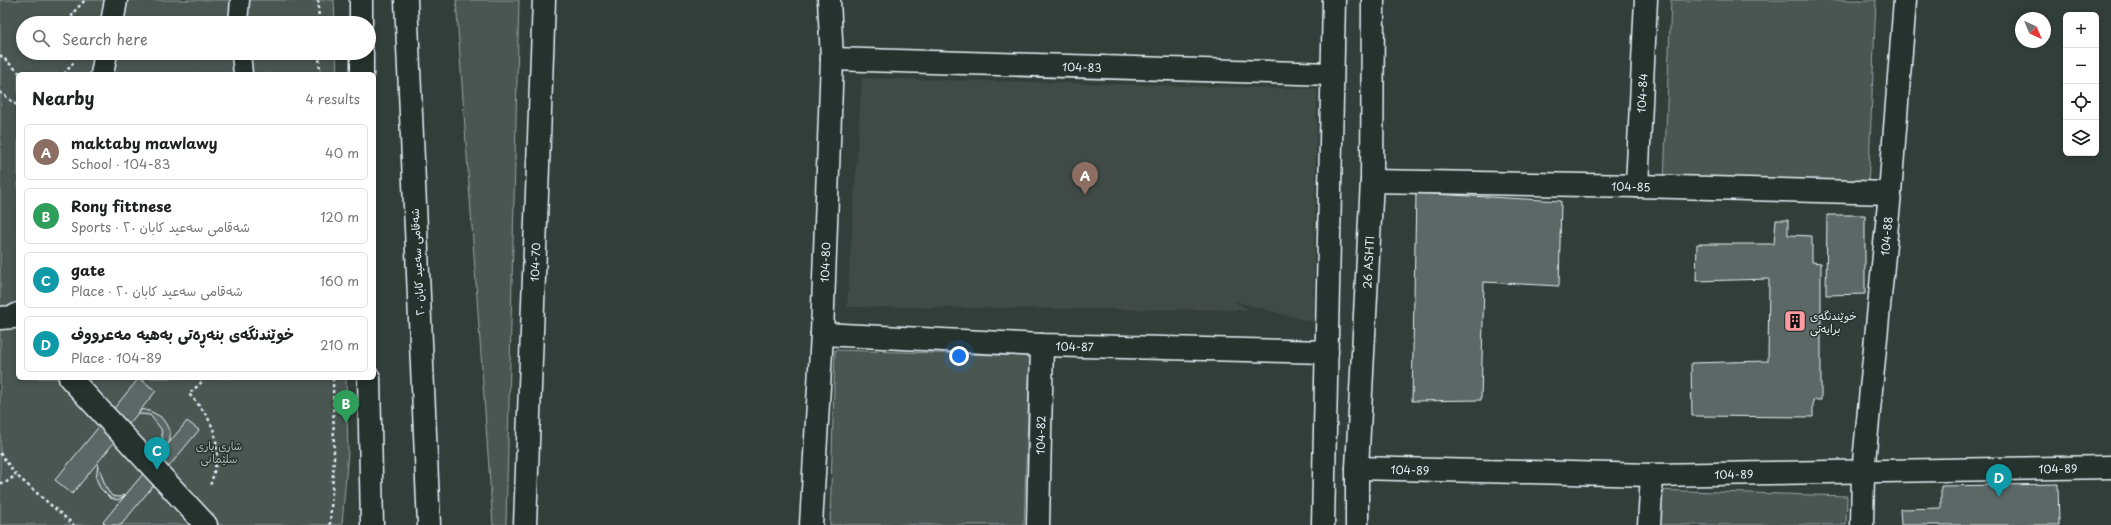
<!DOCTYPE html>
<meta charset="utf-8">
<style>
:root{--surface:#fff;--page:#f2f2f2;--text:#202124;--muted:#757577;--line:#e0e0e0;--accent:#84575d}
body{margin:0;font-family:"Playpen Sans","Playpen Sans Arabic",sans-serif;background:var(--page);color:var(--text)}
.controls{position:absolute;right:12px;top:12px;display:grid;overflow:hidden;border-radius:6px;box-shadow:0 2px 6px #0003}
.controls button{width:36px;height:36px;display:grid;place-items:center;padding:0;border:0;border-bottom:1px solid var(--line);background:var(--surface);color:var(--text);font:20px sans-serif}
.compass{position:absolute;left:2015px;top:12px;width:36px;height:36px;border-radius:50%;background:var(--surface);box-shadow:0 2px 6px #0003;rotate:136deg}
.you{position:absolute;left:959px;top:356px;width:14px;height:14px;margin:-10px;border:3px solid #fff;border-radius:50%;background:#1a73e8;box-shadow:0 0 0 6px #1a73e833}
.badge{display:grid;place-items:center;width:26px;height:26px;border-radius:50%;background:var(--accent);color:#fff;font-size:13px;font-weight:700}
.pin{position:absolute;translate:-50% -33px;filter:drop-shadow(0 1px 2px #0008)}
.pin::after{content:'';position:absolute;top:21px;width:14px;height:12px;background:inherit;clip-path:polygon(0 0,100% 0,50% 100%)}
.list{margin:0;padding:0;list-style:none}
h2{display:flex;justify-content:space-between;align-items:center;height:52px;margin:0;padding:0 16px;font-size:17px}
h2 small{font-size:13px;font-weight:400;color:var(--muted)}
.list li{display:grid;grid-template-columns:26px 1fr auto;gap:12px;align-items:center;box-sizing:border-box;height:56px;margin:0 8px 8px;padding:0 8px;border:1px solid var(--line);border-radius:6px}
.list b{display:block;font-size:15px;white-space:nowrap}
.list p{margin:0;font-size:13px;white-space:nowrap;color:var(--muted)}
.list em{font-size:13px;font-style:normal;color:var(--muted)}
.icon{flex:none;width:22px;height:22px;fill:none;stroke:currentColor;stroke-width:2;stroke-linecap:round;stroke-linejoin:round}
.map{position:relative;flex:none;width:2111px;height:525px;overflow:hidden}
.search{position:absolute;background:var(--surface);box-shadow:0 2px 6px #0003;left:16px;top:16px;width:360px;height:44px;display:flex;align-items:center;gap:10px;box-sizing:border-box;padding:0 14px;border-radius:22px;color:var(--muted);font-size:15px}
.panel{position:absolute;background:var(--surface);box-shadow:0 2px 6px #0003;left:16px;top:72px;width:360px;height:308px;border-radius:6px}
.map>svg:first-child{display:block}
.built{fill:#3f4b46}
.green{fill:#495651;stroke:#98a4a4}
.building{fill:#5c6865;stroke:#e8f1f8}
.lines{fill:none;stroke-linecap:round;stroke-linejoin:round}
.service-casing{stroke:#e8f1f8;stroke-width:21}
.pedestrian-casing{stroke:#e8f1f8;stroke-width:25}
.minor-casing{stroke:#e8f1f8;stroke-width:25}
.secondary-casing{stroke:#e8f1f8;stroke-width:25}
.path{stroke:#e8f1f8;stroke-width:2.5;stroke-dasharray:3 3;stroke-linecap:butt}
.service{stroke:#26332d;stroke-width:18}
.pedestrian{stroke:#26332d;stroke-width:22}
.minor{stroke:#26332d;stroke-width:22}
.secondary{stroke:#26332d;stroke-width:22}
.labels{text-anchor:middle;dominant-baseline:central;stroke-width:3;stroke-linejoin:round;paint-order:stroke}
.street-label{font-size:11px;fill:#e8f1f8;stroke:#26332d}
.poi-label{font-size:11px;fill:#e8f1f8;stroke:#26332d;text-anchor:start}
.park-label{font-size:11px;fill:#b0bbbe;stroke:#26332d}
</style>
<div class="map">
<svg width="2111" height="525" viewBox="0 0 2111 525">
<rect width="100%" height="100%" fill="#323e39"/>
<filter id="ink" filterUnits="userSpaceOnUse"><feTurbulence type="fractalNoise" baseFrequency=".025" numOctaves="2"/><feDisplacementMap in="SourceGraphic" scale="8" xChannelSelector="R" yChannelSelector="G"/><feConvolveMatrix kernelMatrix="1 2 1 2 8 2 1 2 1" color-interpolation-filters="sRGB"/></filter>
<g filter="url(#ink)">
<path class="built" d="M 862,78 L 1317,89 L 1313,322 L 1233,301 L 1249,310 L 847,307 Z"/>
<path class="green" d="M 0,0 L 334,0 L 335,23 L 23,23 L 23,53 L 336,53 L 337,74 L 18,74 L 18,378 L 346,378 L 348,451 L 342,525 L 0,525 Z
M 456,0 L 519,0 L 506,525 L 493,525 Z
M 1671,0 L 1876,0 L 1868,190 L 1664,182 Z
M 835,350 L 1030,356 L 1024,525 L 830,525 Z
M 1652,490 L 1847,496 L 1846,525 L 1651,525 Z"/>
<path class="building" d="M 1416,193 L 1561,201 L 1559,286 L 1484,282 L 1481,400 L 1412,401 Z
M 1827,215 L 1865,215 L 1865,294 L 1826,295 Z
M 1776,220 L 1788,220 L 1788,235 L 1812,236 L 1812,262 L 1821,263 L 1821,400 L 1813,400 L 1813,417 L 1692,416 L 1691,363 L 1768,361 L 1769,279 L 1696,281 L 1697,244 L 1774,244 Z
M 139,378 L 156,391 L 72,494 L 55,480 Z
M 142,409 L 152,412 L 161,417 L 166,424 L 170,432 L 170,441 L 164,449 L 161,429 L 150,415 L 138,414 Z
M 187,421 L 199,430 L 121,525 L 106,525 L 103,522 Z
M 98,464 L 106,488 L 112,496 L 119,497 L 126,494 L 124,497 L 118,500 L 110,498 L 100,488 L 96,478 Z
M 2058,484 L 2059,525 L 1901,525 L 1900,509 L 1941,508 L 1941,486 Z"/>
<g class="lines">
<g class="service-casing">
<path id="service" d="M 238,23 L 240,0
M 241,53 L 243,74"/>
</g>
<g class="pedestrian-casing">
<path id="pedestrian" d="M 112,23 L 116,0
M 102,74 L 106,53
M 0,318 L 14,317 L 18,314
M 70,378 L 206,525"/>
</g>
<g class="minor-casing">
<g id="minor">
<path id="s1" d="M 832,59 L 1332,74"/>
<path id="s2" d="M 1372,181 L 1637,186 L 1890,193"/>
<path id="s3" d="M 1637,186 L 1646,0"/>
<path id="s4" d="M 822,334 L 1042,345 L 1327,352"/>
<path id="s5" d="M 1357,468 L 1652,475 L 2111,467"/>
<path id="s6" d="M 525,525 L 544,0"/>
<path id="s7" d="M 811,525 L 822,334 L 832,59 L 829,0"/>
<path id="s8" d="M 1038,525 L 1042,345"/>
<path d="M 1649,525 L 1652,475"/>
<path id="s9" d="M 1862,525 L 1863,472 L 1890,193 L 1905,0"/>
</g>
</g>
<g class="secondary-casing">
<g id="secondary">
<path d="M 361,0 L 361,23"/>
<path d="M 406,0 L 429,525"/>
<path d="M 362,53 L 362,74"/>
<path d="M 369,378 L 372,525"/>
<path d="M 1323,525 L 1334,0"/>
<path id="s10" d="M 1357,525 L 1357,468 L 1372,181 L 1373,0"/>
</g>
</g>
<path class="path" d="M 318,0 L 319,23
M 73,23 L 72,14 L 85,0
M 319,53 L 320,74
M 0,55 L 21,74
M 64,74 L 74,62
M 0,92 L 18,106
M 206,378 L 189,394 C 218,424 223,447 210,486
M 0,453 L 16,475 L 74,525
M 0,483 L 5,483 L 16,475
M 330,525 L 334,457 L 333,378"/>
<use href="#service" class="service"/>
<use href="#pedestrian" class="pedestrian"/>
<use href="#minor" class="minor"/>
<use href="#secondary" class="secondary"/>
</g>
</g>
<defs>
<g id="building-square" transform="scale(1.15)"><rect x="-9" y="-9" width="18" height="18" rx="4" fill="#ff9aa2" stroke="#26332d"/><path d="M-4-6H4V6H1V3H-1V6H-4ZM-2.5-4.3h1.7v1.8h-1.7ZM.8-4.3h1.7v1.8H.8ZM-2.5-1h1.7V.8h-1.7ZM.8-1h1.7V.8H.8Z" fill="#111"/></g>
</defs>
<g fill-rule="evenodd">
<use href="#building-square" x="1795" y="321"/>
</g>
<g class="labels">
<g class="street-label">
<text stroke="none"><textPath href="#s1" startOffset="250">104-83</textPath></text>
<text stroke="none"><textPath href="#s3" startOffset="93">104-84</textPath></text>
<text stroke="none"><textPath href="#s2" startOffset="259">104-85</textPath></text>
<text stroke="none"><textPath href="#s9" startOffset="290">104-88</textPath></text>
<text transform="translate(417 262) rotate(-93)">شەقامی سەعید کابان ٢٠</text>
<text stroke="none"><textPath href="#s6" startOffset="263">104-70</textPath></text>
<text stroke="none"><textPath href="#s7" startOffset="263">104-80</textPath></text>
<text stroke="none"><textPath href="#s10" startOffset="263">26 ASHTI</textPath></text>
<text stroke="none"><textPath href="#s4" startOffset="253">104-87</textPath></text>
<text stroke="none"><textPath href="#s8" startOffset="90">104-82</textPath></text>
<text stroke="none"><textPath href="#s5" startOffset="701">104-89</textPath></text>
<text stroke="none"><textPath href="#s5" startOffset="53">104-89</textPath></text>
<text stroke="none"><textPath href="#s5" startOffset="377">104-89</textPath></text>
</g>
<g class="poi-label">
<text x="1810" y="315">خوێندنگەی<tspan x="1810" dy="13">برایەتی</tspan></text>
</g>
<g class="park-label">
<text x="219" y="445">شاری یاری<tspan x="219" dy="13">سلێمانی</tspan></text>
</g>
</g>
</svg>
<div class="controls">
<button>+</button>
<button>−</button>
<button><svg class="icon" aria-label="locate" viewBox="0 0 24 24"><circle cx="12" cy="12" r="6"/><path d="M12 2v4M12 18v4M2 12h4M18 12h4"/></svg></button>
<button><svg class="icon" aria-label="layers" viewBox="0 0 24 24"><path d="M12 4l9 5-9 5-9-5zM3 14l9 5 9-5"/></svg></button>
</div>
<svg class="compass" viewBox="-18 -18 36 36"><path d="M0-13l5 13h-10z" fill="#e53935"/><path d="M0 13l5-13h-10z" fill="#757577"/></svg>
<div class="you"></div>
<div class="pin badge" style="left:1085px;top:195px;background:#8d6e63">A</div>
<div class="pin badge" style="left:346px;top:423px;background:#2e9e5b">B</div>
<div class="pin badge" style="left:157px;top:470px;background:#0f9aa8">C</div>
<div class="pin badge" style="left:1999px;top:497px;background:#0f9aa8">D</div>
<div class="search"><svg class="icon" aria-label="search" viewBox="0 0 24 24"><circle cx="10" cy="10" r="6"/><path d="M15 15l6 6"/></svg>Search here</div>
<section class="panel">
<h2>Nearby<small>4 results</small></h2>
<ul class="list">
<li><span class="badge" style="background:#8d6e63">A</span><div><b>maktaby mawlawy</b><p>School · 104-83</p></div><em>40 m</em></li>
<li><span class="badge" style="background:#2e9e5b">B</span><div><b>Rony fittnese</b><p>Sports · شەقامی سەعید کابان ٢٠</p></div><em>120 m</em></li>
<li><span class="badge" style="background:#0f9aa8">C</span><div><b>gate</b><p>Place · شەقامی سەعید کابان ٢٠</p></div><em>160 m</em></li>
<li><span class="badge" style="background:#0f9aa8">D</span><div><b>خوێندنگەی بنەڕەتی بەهیە مەعرووف</b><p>Place · 104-89</p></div><em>210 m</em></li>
</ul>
</section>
</div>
